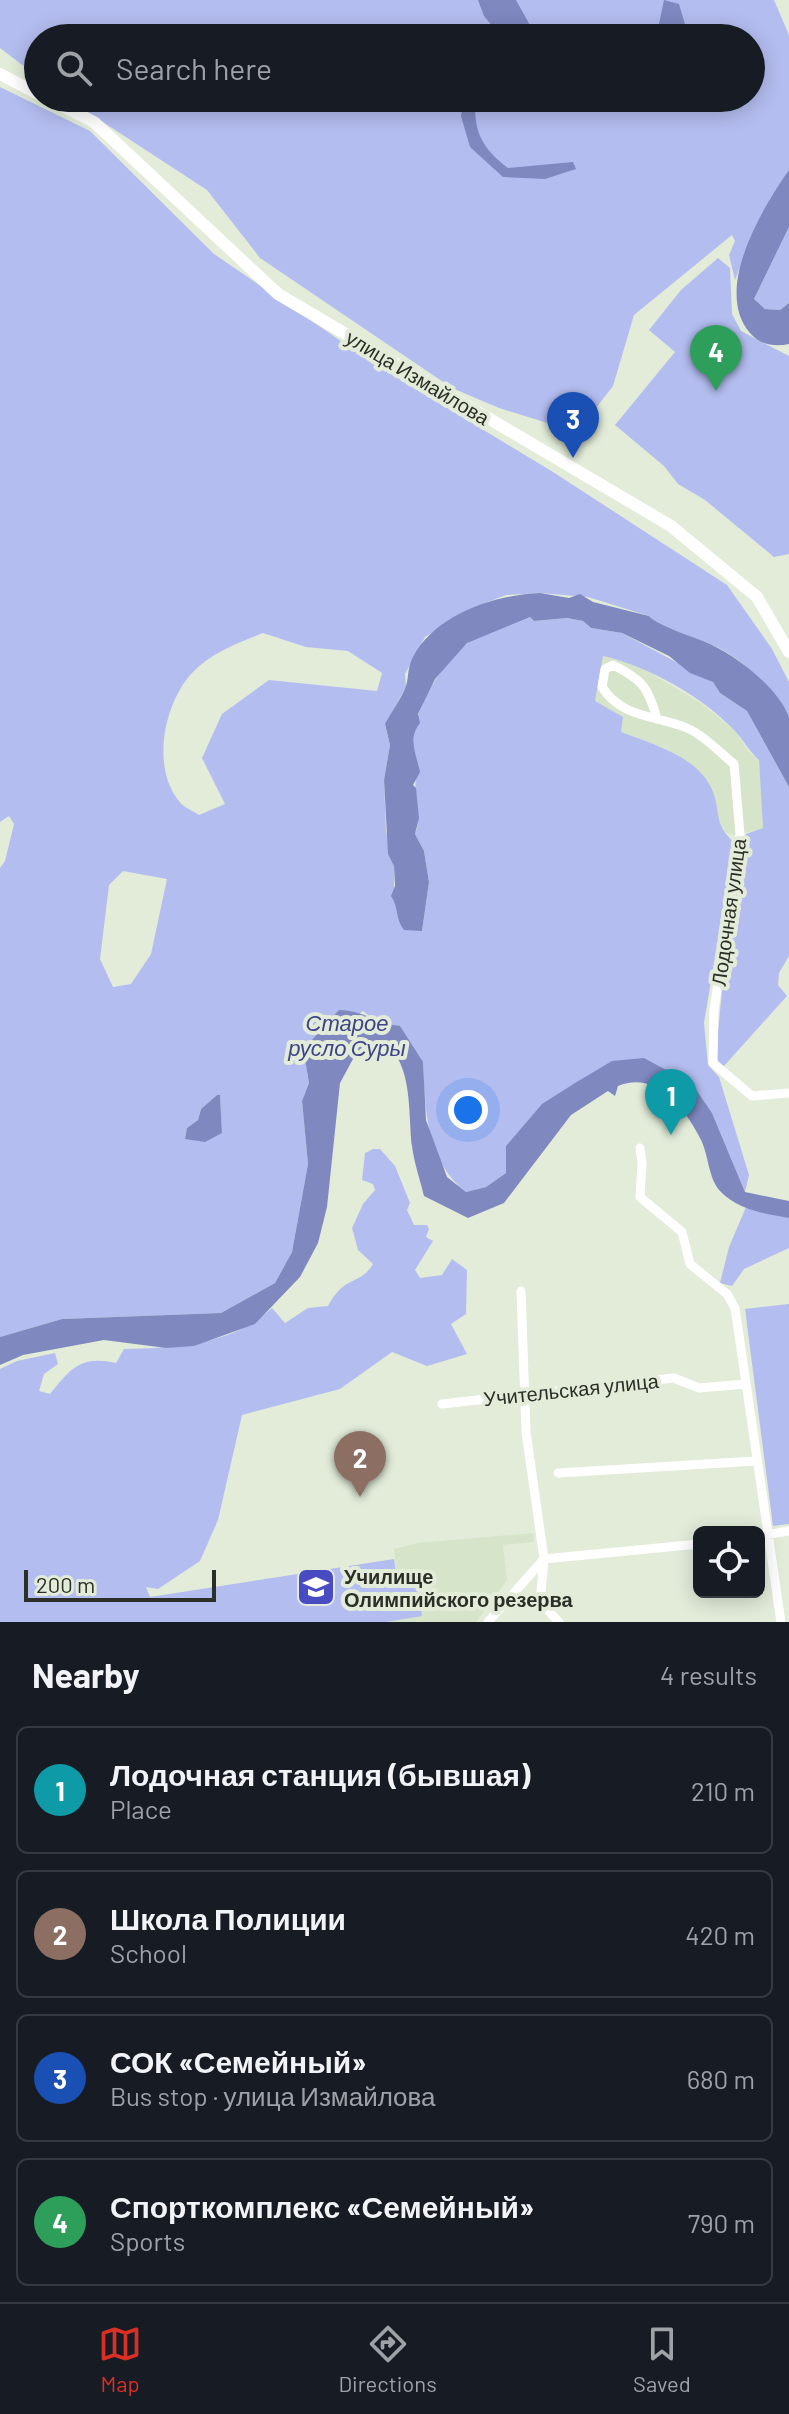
<!DOCTYPE html>
<meta charset="utf-8">
<style>
:root{--surface:#171b24;--page:#20242c;--text:#f1f3f6;--muted:#9ea1a6;--line:#363941;--accent:#d93025}
body{margin:0;font-family:Barlow,sans-serif;background:var(--page);color:var(--text)}
.controls{position:absolute;right:24px;bottom:24px;display:grid;overflow:hidden;border-radius:12px;box-shadow:0 4px 20px #0003}
.controls button{width:72px;height:72px;display:grid;place-items:center;padding:0;border:0;border-bottom:2px solid var(--line);background:var(--surface);color:var(--text);font:40px sans-serif}
.scale{position:absolute;left:24px;bottom:20px;width:192px;box-sizing:border-box;padding-left:8px;border:4px solid #2b2f27;border-top:0;font-size:22px;line-height:28px;white-space:nowrap;color:#2b2f27;-webkit-text-stroke:6px #e2ecd9;paint-order:stroke}
.you{position:absolute;left:468px;top:1110px;width:28px;height:28px;margin:-20px;border:6px solid #fff;border-radius:50%;background:#1a73e8;box-shadow:0 0 0 12px #1a73e833}
.badge{display:grid;place-items:center;width:52px;height:52px;border-radius:50%;background:var(--accent);color:#fff;font-size:26px;font-weight:700}
.pin{position:absolute;translate:-50% -66px;filter:drop-shadow(0 2px 4px #0008)}
.pin::after{content:'';position:absolute;top:42px;width:28px;height:24px;background:inherit;clip-path:polygon(0 0,100% 0,50% 100%)}
.list{margin:0;padding:0;list-style:none}
h2{display:flex;justify-content:space-between;align-items:center;height:104px;margin:0;padding:0 32px;font-size:34px}
h2 small{font-size:26px;font-weight:400;color:var(--muted)}
.list li{display:grid;grid-template-columns:52px 1fr auto;gap:24px;align-items:center;box-sizing:border-box;height:128px;margin:0 16px 16px;padding:0 16px;border:2px solid var(--line);border-radius:12px}
.list b{display:block;font-size:30px;white-space:nowrap}
.list p{margin:0;font-size:26px;white-space:nowrap;color:var(--muted)}
.list em{font-size:26px;font-style:normal;color:var(--muted)}
.icon{flex:none;width:44px;height:44px;fill:none;stroke:currentColor;stroke-width:2;stroke-linecap:round;stroke-linejoin:round}
.map{position:relative;flex:none;width:789px;height:1622px;overflow:hidden}
.search{position:absolute;background:var(--surface);box-shadow:0 4px 20px #0003;left:24px;right:24px;top:24px;height:88px;display:flex;align-items:center;gap:20px;box-sizing:border-box;padding:0 28px;border-radius:44px;color:var(--muted);font-size:30px}
.sheet{height:680px;background:var(--surface)}
nav{display:flex;justify-content:space-around;align-items:center;box-sizing:border-box;height:112px;border-top:2px solid var(--line);background:var(--surface);font-size:22px;color:var(--muted)}
nav a{display:grid;justify-items:center;gap:4px}
nav .on{color:var(--accent)}
.map>svg:first-child{display:block}
.built{fill:#d6e4ca}
.green{fill:#b4bdf0;fill-rule:evenodd}
.water{fill:#7f89c0}
.lines{fill:none;stroke-linecap:round;stroke-linejoin:round}
.minor{stroke:#fff;stroke-width:9}
.major{stroke:#fff;stroke-width:12}
.labels{text-anchor:middle;dominant-baseline:central;stroke-width:8;stroke-linejoin:round;paint-order:stroke}
.street-label{font-size:20px;fill:#2b2f27;stroke:#e2ecd9}
.poi-label{font-size:20px;font-weight:bold;fill:#2b2f27;stroke:#e2ecd9;text-anchor:start}
.water-label{font-size:22px;font-style:italic;fill:#3d4489;stroke:#e2ecd9}
</style>
<div class="map">
<svg width="789" height="1622" viewBox="0 0 789 1622">
<rect width="100%" height="100%" fill="#e2ecd9"/>
<path class="built" d="M 603,655 L 640,667 L 702,704 L 736,732 L 747,750 L 759,760 L 763,829 L 734,835 L 721,831 L 713,792 L 668,749 L 621,732 L 594,701 Z
M 533,1533 L 534,1542 L 503,1545 L 507,1580 L 476,1622 L 386,1622 L 422,1615 L 416,1574 L 397,1577 L 394,1549 L 418,1543 Z"/>
<path class="green" d="M 0,0 L 774,0 L 789,35 L 789,170 L 754,232 L 735,280 L 729,255 L 735,241 L 732,235 L 634,315 L 613,386 L 596,408 L 595,424 L 580,433 L 499,408 L 452,388 L 260,258 L 207,190 L 66,98 L 751,98 L 751,38 L 38,38 L 38,77 L 0,48 Z
M 0,87 L 90,131 L 214,254 L 373,363 L 553,472 L 727,585 L 772,649 L 789,682 L 789,719 C 769,685 741,655 703,641 C 689,636 657,625 649,616 L 588,597 L 540,593 L 506,595 L 475,607 L 425,637 L 405,674 L 406,687 L 385,725 L 390,745 L 384,780 L 386,831 L 394,866 L 394,900 L 422,931 L 429,882 L 424,851 L 415,834 C 424,811 409,793 419,766 C 399,730 437,667 467,643 C 476,635 518,620 530,617 L 534,621 L 567,618 L 583,621 L 591,628 L 622,633 L 713,682 L 720,693 L 747,711 L 789,787 L 789,956 L 779,973 L 778,985 L 787,996 L 724,1066 L 715,1060 L 724,972 L 746,834 L 763,828 L 759,760 C 749,751 744,741 735,731 C 703,697 648,666 603,656 L 595,701 L 623,717 L 621,732 C 653,744 700,757 713,792 C 721,814 714,825 734,842 L 704,1023 L 708,1065 L 719,1077 L 749,1175 L 745,1192 L 712,1113 L 612,1061 L 506,1173 L 486,1187 L 466,1192 C 426,1161 425,1109 423,1062 L 363,1011 L 305,1058 L 309,1083 L 302,1101 L 308,1164 L 292,1252 L 275,1283 L 221,1313 L 62,1319 L 0,1337 L 0,868 L 5,861 L 14,824 L 9,816 L 0,822 ZM 263,633 L 306,647 L 348,651 L 382,673 L 377,691 L 269,680 L 222,714 L 202,758 L 225,804 L 199,815 C 193,811 183,807 179,801 C 151,767 164,703 192,673 C 211,653 238,643 263,633 ZM 123,871 L 167,879 L 151,954 L 131,984 L 113,987 L 100,959 L 109,885 ZM 217,1095 L 220,1095 L 222,1133 L 185,1139 L 187,1128 L 198,1120 L 201,1109 Z
M 789,227 L 789,303 L 780,310 L 765,309 L 754,299 Z
M 718,258 L 730,268 L 732,314 L 741,331 L 789,356 L 789,554 L 774,557 L 705,500 L 678,484 L 664,466 L 615,425 L 675,352 L 649,330 L 681,290 Z
M 373,1149 L 380,1149 L 395,1166 L 410,1203 L 407,1210 L 414,1225 L 427,1225 L 429,1229 L 426,1237 L 433,1241 L 415,1270 L 420,1278 L 442,1275 L 452,1259 L 467,1270 L 466,1314 L 451,1324 L 467,1354 L 427,1366 L 392,1352 L 340,1389 L 242,1415 L 218,1520 L 200,1561 L 158,1589 L 146,1587 L 150,1597 L 394,1559 L 397,1577 L 417,1574 L 422,1616 L 386,1622 L 0,1622 L 0,1369 L 17,1361 L 55,1353 L 58,1364 L 44,1374 L 39,1391 L 50,1394 C 71,1368 81,1355 116,1363 L 124,1349 C 177,1348 232,1345 272,1308 L 285,1323 L 308,1308 L 328,1306 C 345,1274 360,1286 373,1264 L 358,1250 L 352,1228 L 363,1204 L 375,1190 L 373,1184 L 362,1180 L 365,1153 Z
M 746,1207 L 789,1218 L 789,1248 L 744,1269 L 732,1286 L 720,1283 L 729,1247 Z
M 789,1304 L 789,1524 L 773,1526 L 745,1309 Z"/>
<path class="water" d="M 478,0 L 516,0 L 537,38 L 502,38 L 484,16 Z
M 664,0 L 679,4 L 689,38 L 656,38 Z
M 464,98 L 476,98 C 472,131 483,149 508,168 L 573,162 L 576,169 L 545,179 L 503,177 L 470,147 L 461,116 Z
M 789,170 L 789,227 L 754,299 L 765,309 L 780,310 L 789,303 L 789,344 C 775,347 760,345 750,333 C 713,290 761,210 789,170 Z
M 540,593 L 569,598 L 580,594 L 593,602 L 649,616 C 657,625 690,636 703,641 C 732,652 780,688 789,718 C 789,737 789,767 789,787 L 747,711 L 720,693 L 713,682 L 690,673 L 669,656 L 622,633 L 591,628 L 583,621 L 567,618 L 534,621 L 530,617 L 467,643 L 435,679 L 418,714 L 420,723 C 407,739 417,755 420,772 L 413,785 L 416,788 L 419,818 L 415,834 L 424,851 L 429,882 L 422,931 L 404,930 C 395,919 399,907 391,896 L 395,886 L 394,866 L 388,854 L 384,780 L 390,745 L 385,724 C 390,714 403,696 406,686 C 409,676 407,669 413,657 C 436,614 495,595 540,593 Z
M 339,1010 C 367,1011 373,1023 400,1026 L 423,1062 L 426,1120 L 447,1177 L 466,1192 L 486,1187 L 506,1173 L 506,1146 L 542,1104 L 575,1083 L 612,1061 L 644,1058 L 692,1084 L 712,1113 L 745,1192 L 789,1201 L 789,1218 C 765,1214 739,1210 721,1192 C 708,1179 709,1156 701,1140 C 686,1110 657,1070 618,1086 L 615,1096 L 608,1091 L 571,1115 L 504,1203 L 468,1218 L 424,1196 C 420,1179 414,1163 412,1146 C 408,1115 414,1058 380,1041 L 353,1059 L 340,1083 L 327,1207 L 318,1243 L 300,1277 L 255,1324 L 194,1346 L 166,1348 L 104,1340 L 23,1355 L 0,1365 L 0,1337 L 62,1319 L 221,1313 L 275,1283 L 292,1252 L 308,1164 L 302,1101 L 309,1083 L 305,1059 L 312,1040 Z
M 217,1095 L 220,1095 L 222,1133 L 205,1142 L 185,1139 L 187,1128 L 198,1120 L 201,1109 Z"/>
<g class="lines">
<path class="minor" d="M 657,719 C 648,687 643,680 613,665 L 605,669 L 602,687 C 622,719 658,715 689,729 C 705,736 720,753 734,764 L 740,834 L 714,1010 L 713,1063 L 752,1096 L 789,1093
M 640,1148 L 642,1163 L 640,1197 L 682,1232 L 690,1264 L 727,1294 L 735,1308 L 781,1622
M 521,1291 L 526,1432 L 544,1559 L 540,1602 L 559,1622
M 442,1404 L 674,1378 L 699,1388 L 746,1384
M 558,1473 L 756,1461
M 759,1536 L 789,1531
M 544,1559 L 699,1544
M 488,1622 L 544,1559"/>
<path class="major" d="M 0,74 L 38,94
M 46,98 L 94,122 L 278,294 L 671,526 L 757,597 L 789,652"/>
</g>
<defs>
<g id="university-square" transform="scale(2)"><rect x="-9" y="-9" width="18" height="18" rx="4" fill="#484bc1" stroke="#e2ecd9"/><path d="M0-5L7-2L0 1L-7-2ZM-4 1L0 2.5L4 1V4Q0 6-4 4Z" fill="#fff"/></g>
</defs>
<g fill-rule="evenodd">
<use href="#university-square" x="316" y="1587"/>
</g>
<g class="labels">
<g class="street-label">
<text transform="translate(418 377) rotate(31)">улица Измайлова</text>
<text transform="translate(728 912) rotate(-82)">Лодочная улица</text>
<text transform="translate(571 1389) rotate(-6)">Учительская улица</text>
</g>
<g class="poi-label">
<text x="344" y="1576">Училище<tspan x="344" dy="23">Олимпийского резерва</tspan></text>
</g>
<g class="water-label">
<text x="347" y="1022">Старое<tspan x="347" dy="25">русло Суры</tspan></text>
</g>
</g>
</svg>
<div class="controls">
<button><svg class="icon" aria-label="locate" viewBox="0 0 24 24"><circle cx="12" cy="12" r="6"/><path d="M12 2v4M12 18v4M2 12h4M18 12h4"/></svg></button>
</div>
<div class="scale">200 m</div>
<div class="you"></div>
<div class="pin badge" style="left:671px;top:1135px;background:#0f9aa8">1</div>
<div class="pin badge" style="left:360px;top:1497px;background:#8d6e63">2</div>
<div class="pin badge" style="left:573px;top:458px;background:#1a4fb4">3</div>
<div class="pin badge" style="left:716px;top:391px;background:#2e9e5b">4</div>
<div class="search"><svg class="icon" aria-label="search" viewBox="0 0 24 24"><circle cx="10" cy="10" r="6"/><path d="M15 15l6 6"/></svg>Search here</div>
</div>
<section class="sheet">
<h2>Nearby<small>4 results</small></h2>
<ul class="list">
<li><span class="badge" style="background:#0f9aa8">1</span><div><b>Лодочная станция (бывшая)</b><p>Place</p></div><em>210 m</em></li>
<li><span class="badge" style="background:#8d6e63">2</span><div><b>Школа Полиции</b><p>School</p></div><em>420 m</em></li>
<li><span class="badge" style="background:#1a4fb4">3</span><div><b>СОК «Семейный»</b><p>Bus stop · улица Измайлова</p></div><em>680 m</em></li>
<li><span class="badge" style="background:#2e9e5b">4</span><div><b>Спорткомплекс «Семейный»</b><p>Sports</p></div><em>790 m</em></li>
</ul>
</section>
<nav>
<a class="on"><svg class="icon" aria-label="map" viewBox="0 0 24 24"><path d="M3 6l6-2 6 2 6-2v14l-6 2-6-2-6 2zM9 4v14M15 6v14"/></svg>Map</a>
<a><svg class="icon" aria-label="directions" viewBox="0 0 24 24"><path d="M12 3l9 9-9 9-9-9zM9 14v-3h6M13 9l2 2-2 2"/></svg>Directions</a>
<a><svg class="icon" aria-label="saved" viewBox="0 0 24 24"><path d="M7 4h10v16l-5-4-5 4z"/></svg>Saved</a>
</nav>
